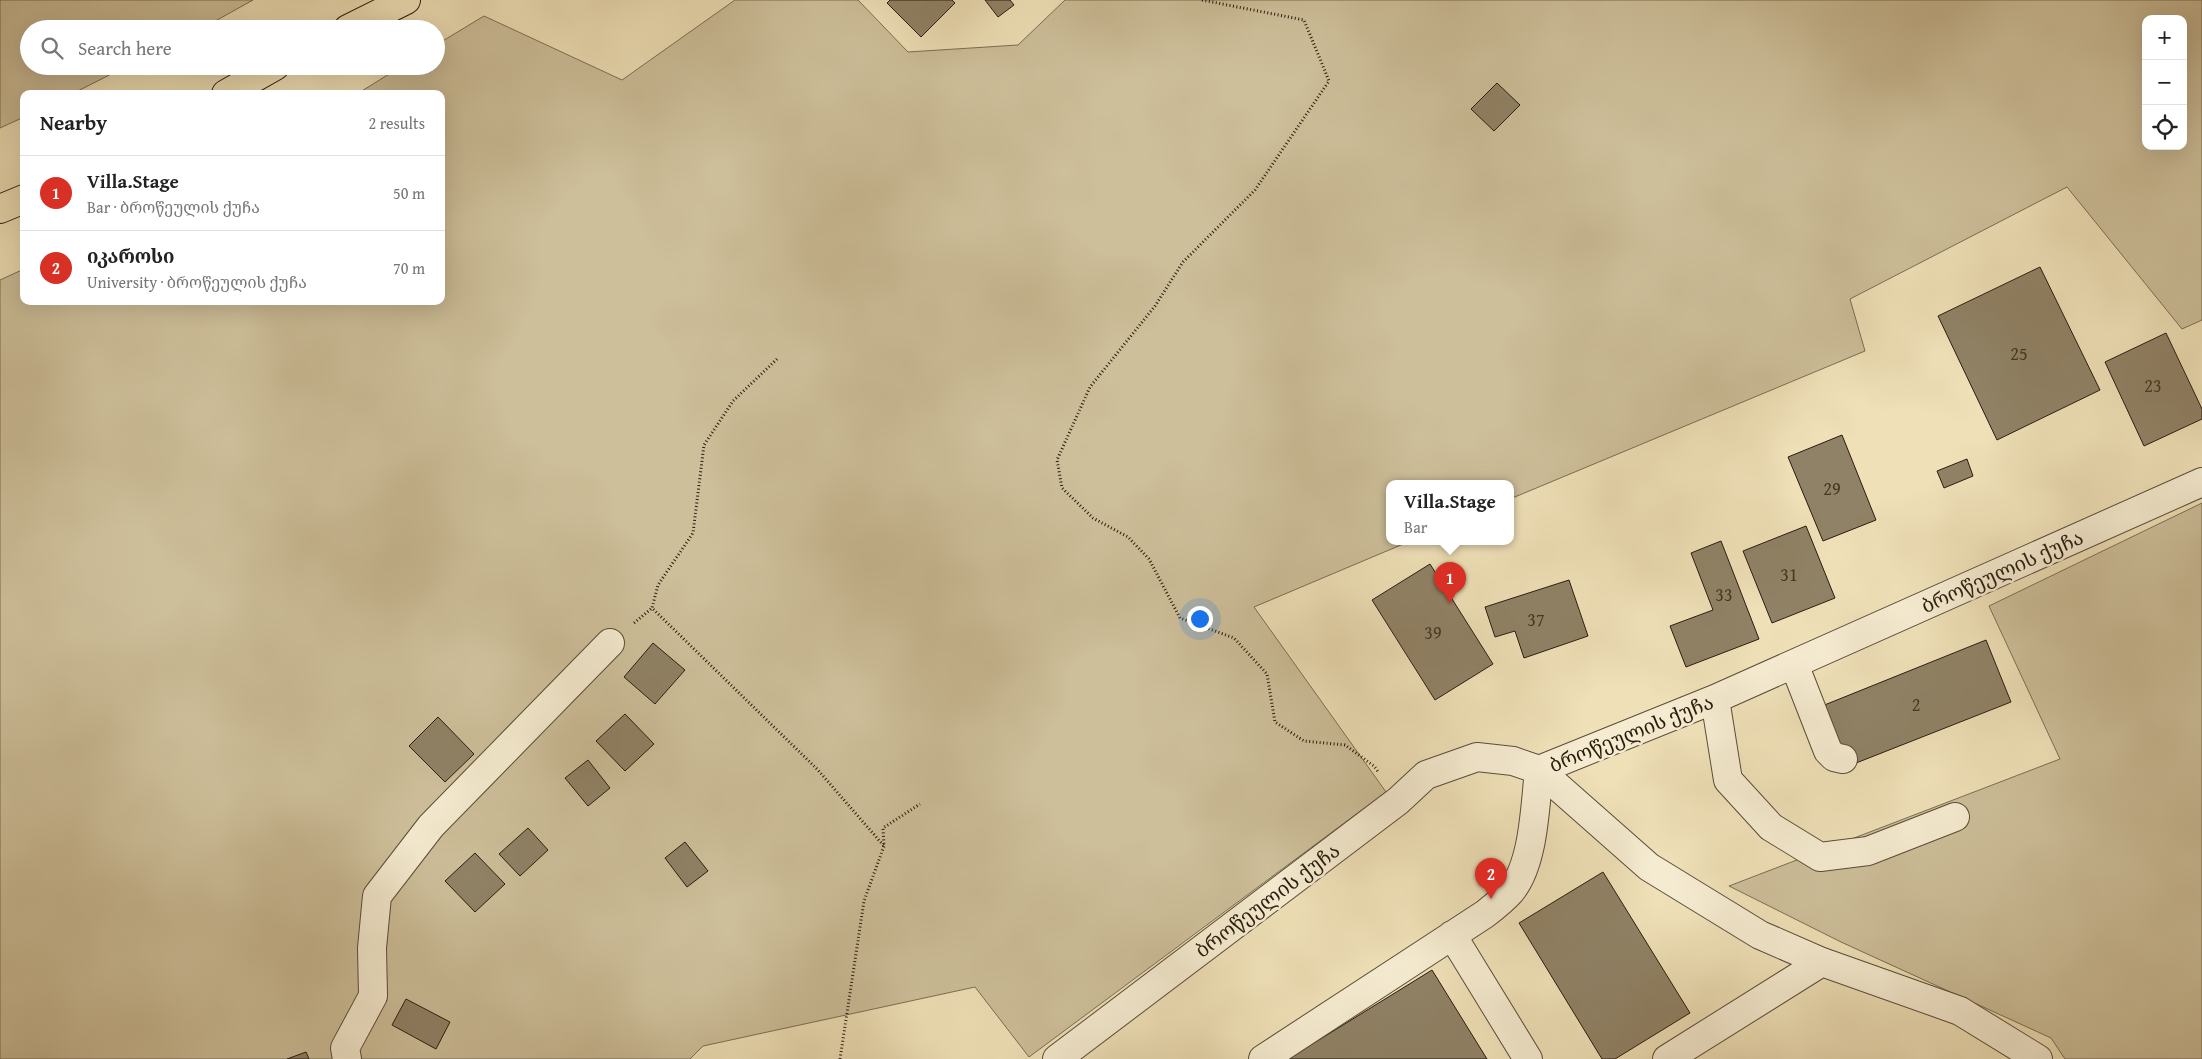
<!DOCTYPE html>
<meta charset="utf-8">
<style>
:root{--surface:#fff;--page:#f2f2f2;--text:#222;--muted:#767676;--line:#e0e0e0;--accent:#d93025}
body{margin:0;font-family:"Gentium Book Plus","Noto Serif Georgian",serif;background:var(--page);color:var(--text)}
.controls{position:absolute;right:15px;top:15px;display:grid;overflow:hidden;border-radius:10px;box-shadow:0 5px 20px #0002}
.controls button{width:45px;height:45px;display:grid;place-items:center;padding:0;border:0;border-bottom:1px solid var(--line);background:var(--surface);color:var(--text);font:25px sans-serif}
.you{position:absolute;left:1199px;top:618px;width:18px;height:18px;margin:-12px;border:4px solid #fff;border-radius:50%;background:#1a73e8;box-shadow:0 0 0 8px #1a73e833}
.badge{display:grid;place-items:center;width:32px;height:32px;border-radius:50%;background:var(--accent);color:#fff;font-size:16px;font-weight:700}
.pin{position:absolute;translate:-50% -41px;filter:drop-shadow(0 1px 2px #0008)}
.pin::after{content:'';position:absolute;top:26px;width:18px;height:15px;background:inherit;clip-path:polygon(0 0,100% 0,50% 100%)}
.popup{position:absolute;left:1386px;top:480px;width:128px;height:65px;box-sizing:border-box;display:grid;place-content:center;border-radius:10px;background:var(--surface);filter:drop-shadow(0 1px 4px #0005);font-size:16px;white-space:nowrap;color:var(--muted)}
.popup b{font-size:19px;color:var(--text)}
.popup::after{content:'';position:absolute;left:50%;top:100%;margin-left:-10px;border:10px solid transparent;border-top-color:var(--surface)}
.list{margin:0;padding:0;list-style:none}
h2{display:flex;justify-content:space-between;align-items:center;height:65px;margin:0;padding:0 20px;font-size:21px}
h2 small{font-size:16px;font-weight:400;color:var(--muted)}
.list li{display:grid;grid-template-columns:32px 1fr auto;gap:15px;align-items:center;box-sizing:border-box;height:75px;padding:0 20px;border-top:1px solid var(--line)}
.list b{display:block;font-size:19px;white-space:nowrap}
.list p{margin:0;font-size:16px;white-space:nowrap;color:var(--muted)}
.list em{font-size:16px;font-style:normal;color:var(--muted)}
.icon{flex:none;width:28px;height:28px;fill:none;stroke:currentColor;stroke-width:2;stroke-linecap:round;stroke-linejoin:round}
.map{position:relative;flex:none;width:2202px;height:1059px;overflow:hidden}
.search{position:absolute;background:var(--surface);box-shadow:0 5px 20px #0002;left:20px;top:20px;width:425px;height:55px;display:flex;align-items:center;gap:12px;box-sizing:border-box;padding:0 18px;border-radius:28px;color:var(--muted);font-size:19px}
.panel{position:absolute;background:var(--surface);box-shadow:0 5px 20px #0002;left:20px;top:90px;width:425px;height:215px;border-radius:10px}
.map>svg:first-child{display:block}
.green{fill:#cdbf9a;stroke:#7b6e54;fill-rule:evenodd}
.building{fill:#908266;stroke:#291c0f}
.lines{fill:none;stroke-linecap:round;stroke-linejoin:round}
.minor-casing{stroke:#5a4d39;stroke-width:30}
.major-casing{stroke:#291c0f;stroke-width:30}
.path{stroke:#291c0f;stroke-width:3;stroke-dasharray:1 2.5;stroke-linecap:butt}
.minor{stroke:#f5ebd0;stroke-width:28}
.major{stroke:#efe0b7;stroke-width:28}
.labels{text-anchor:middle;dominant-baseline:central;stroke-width:5;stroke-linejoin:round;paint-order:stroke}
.number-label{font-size:18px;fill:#433625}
.street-label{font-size:20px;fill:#291c0f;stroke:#f5ebd0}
</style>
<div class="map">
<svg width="2202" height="1059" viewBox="0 0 2202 1059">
<rect width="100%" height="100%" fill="#efe0b7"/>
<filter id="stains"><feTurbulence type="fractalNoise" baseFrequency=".004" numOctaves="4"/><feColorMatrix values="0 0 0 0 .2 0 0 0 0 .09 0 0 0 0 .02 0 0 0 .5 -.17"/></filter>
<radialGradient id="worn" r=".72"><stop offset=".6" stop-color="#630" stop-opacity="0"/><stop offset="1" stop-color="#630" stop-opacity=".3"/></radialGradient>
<path class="green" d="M 0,0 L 253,0 L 201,29 L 29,29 L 29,66 L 127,66 L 72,94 L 24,94 L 24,117 L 0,128 Z
M 735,0 L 858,0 L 908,52 L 1018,45 L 1065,0 L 2202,0 L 2202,320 L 2182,329 L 2067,187 L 1850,299 L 1865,351 L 1510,499 L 1510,484 L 1390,484 L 1390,542 L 1408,542 L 1254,607 L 1386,792 L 1029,1057 L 975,987 L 703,1046 L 690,1059 L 0,1059 L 0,280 L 24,269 L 24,301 L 441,301 L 441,94 L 357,94 L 402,66 L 436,66 L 436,45 L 484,16 L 622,80 ZM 2146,19 L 2183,19 L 2183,146 L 2146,146 Z
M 2202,503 L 2202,1059 L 2065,1059 L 2051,1038 L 1841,942 L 1729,886 L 2060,759 L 1989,606 Z"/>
<path class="building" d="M 890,0 L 952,0 L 955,3 L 921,37 L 887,3 Z
M 985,0 L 1010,0 L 1014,5 L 998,17 Z
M 1497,83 L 1520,105 L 1494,131 L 1471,109 Z
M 2040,267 L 2100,390 L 1997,440 L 1938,316 Z
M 2166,333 L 2202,409 L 2202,419 L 2144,446 L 2105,362 Z
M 1842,435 L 1876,520 L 1823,541 L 1788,457 Z
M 1967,459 L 1973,476 L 1944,488 L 1937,471 Z
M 1806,526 L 1835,598 L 1772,623 L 1743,551 Z
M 1721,541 L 1759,639 L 1686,667 L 1670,626 L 1713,610 L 1691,553 Z
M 1430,564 L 1493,664 L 1435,700 L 1372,600 Z
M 1569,580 L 1588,636 L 1524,658 L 1515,631 L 1495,637 L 1485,607 Z
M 1986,640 L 2011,702 L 1846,767 L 1822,706 Z
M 653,643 L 685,670 L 655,704 L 624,677 Z
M 625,714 L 654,744 L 625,771 L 596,741 Z
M 438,717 L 474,754 L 445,782 L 409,746 Z
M 588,760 L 610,788 L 588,806 L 565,778 Z
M 528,828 L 548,850 L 520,876 L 499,854 Z
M 685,842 L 708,871 L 687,887 L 665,858 Z
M 475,853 L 505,884 L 475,912 L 445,881 Z
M 1603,872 L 1690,1013 L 1615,1059 L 1602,1059 L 1519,923 Z
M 1432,970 L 1487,1059 L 1288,1059 Z
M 406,999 L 450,1022 L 436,1049 L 392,1025 Z
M 306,1052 L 309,1059 L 287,1059 Z"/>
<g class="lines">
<g class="minor-casing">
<path id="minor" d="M 1794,664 L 1828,751 L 1834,757 L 1843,759
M 1715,699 L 1728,780 L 1771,827 L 1820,857 L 1868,851 L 1955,817
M 1539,770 L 1715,699 L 2202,482
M 1452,935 L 1528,1059
M 347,1059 L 345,1048 L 373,996 L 372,948 L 377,896 L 431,826 L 610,643
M 1057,1059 L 1398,801 L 1426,775 L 1477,757 L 1513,761 L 1539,770 L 1649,867 L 1760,935 L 1822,962 L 1960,1011 L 2038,1059
M 1263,1059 L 1485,914 C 1494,907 1504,899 1511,891 C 1534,863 1535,806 1539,770
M 1667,1059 L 1822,962"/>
</g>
<g class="major-casing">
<path id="major" d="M 348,29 L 406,0
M 226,94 L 275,66
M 0,209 L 24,199"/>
</g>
<path class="path" d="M 1202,0 L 1304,20 L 1329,81 L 1255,190 L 1183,262 L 1155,306 L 1090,387 L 1057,460 L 1062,488 L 1093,518 L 1128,537 L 1149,559 L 1180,618 L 1234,638 L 1267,674 L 1275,722 L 1304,741 L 1345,745 L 1374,766 L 1379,773
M 777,359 L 733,401 L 704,445 L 693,533 L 658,585 L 652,608 L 817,769 L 884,846
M 634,623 L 652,608
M 840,1059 L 864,901 L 884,846 L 883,828 L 920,804"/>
<use href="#minor" class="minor"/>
<use href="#major" class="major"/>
</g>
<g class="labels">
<g class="number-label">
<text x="2019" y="353">25</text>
<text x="2153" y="385">23</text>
<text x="1832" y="488">29</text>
<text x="1789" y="574">31</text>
<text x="1724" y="594">33</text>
<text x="1536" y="619">37</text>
<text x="1433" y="632">39</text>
<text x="1916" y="704">2</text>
</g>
<g class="street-label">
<text transform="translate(2002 571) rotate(-24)">ბროწეულის ქუჩა</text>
<text transform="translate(1631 733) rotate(-22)">ბროწეულის ქუჩა</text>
<text transform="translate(1267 900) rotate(-37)">ბროწეულის ქუჩა</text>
</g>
</g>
<rect width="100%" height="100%" filter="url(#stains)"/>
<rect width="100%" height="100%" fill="url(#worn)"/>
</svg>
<div class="controls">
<button>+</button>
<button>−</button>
<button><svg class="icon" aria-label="locate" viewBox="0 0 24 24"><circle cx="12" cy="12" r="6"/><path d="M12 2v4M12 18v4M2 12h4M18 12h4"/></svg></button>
</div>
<div class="you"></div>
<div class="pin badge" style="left:1450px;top:603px">1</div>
<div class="popup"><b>Villa.Stage</b>Bar</div>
<div class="pin badge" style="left:1491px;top:899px">2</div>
<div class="search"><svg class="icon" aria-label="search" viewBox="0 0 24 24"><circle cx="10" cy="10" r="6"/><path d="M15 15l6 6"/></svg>Search here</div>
<section class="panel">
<h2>Nearby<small>2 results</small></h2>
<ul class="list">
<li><span class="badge">1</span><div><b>Villa.Stage</b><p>Bar · ბროწეულის ქუჩა</p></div><em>50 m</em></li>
<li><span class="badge">2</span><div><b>იკაროსი</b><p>University · ბროწეულის ქუჩა</p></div><em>70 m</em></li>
</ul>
</section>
</div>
